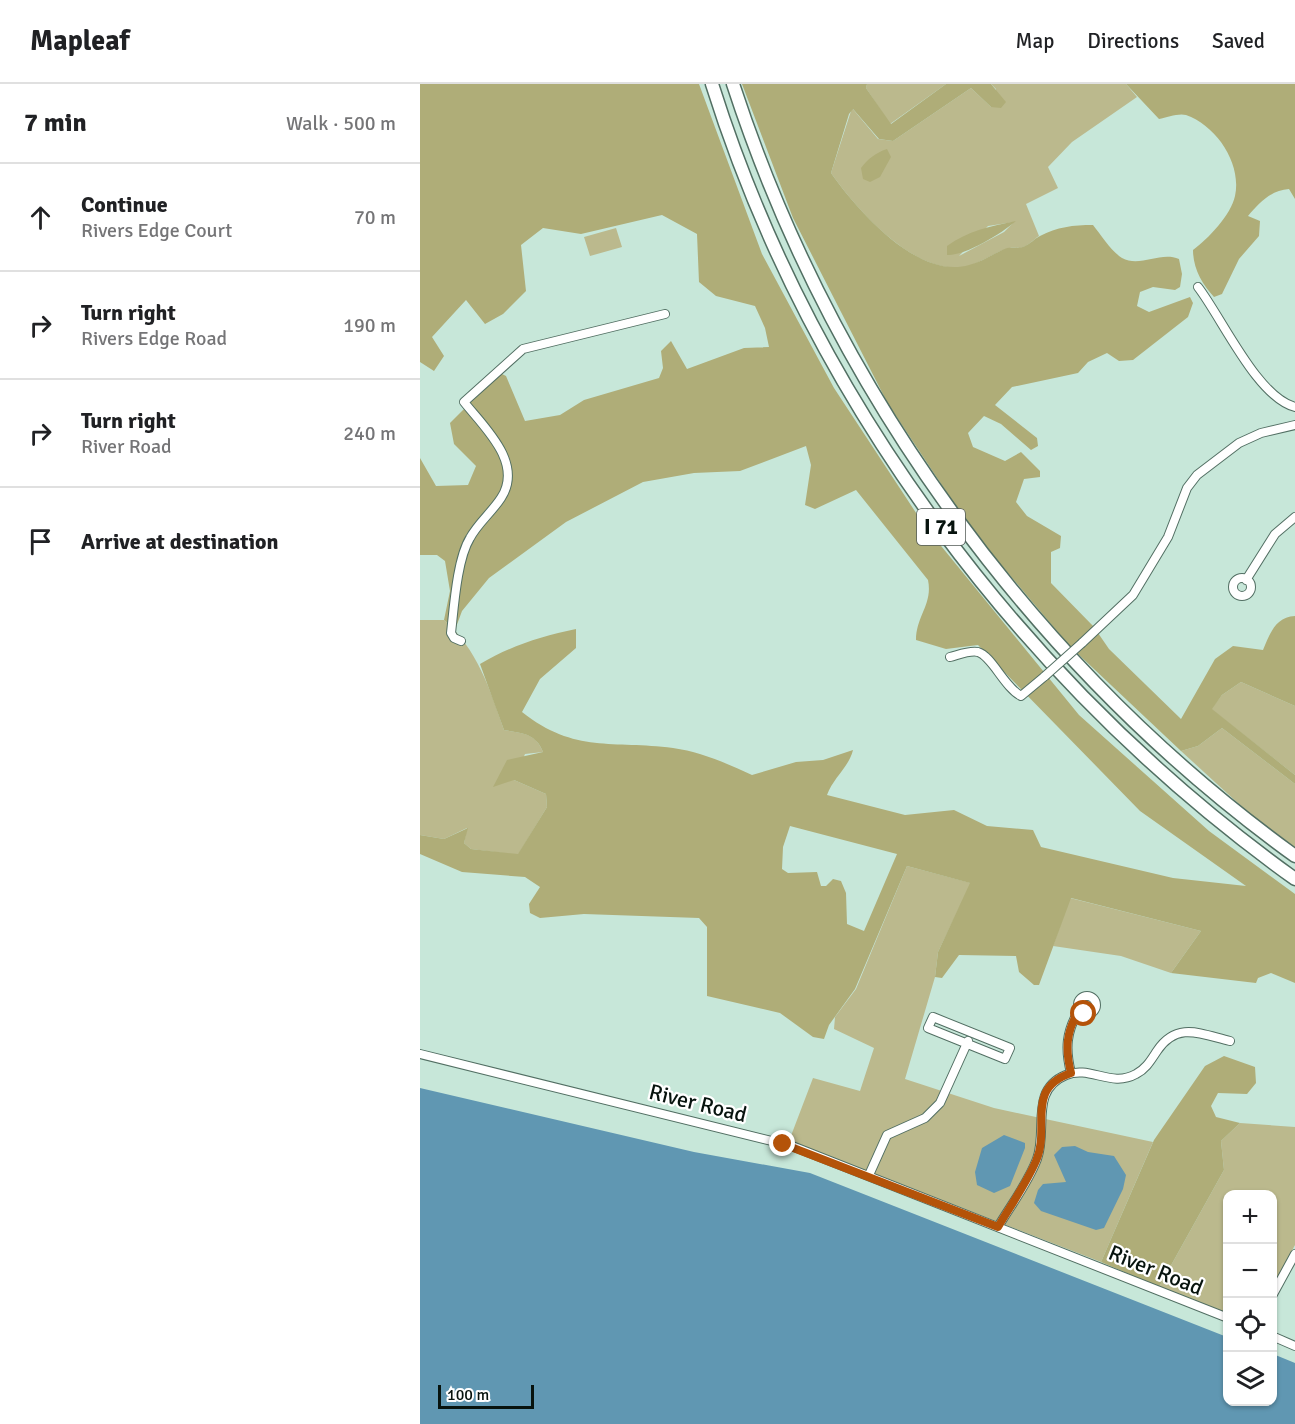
<!DOCTYPE html>
<meta charset="utf-8">
<style>
:root{--surface:#fff;--page:#f2f2f2;--text:#202124;--muted:#757577;--line:#e0e0e0}
body{margin:0;font-family:Signika,sans-serif;background:var(--page);color:var(--text)}
.controls{position:absolute;right:18px;bottom:18px;display:grid;overflow:hidden;border-radius:12px;box-shadow:0 2px 4px #0004}
.controls button{width:54px;height:54px;display:grid;place-items:center;padding:0;border:0;border-bottom:2px solid var(--line);background:var(--surface);color:var(--text);font:30px sans-serif}
.scale{position:absolute;left:18px;bottom:15px;width:96px;box-sizing:border-box;padding-left:6px;border:3px solid #07130e;border-top:0;font-size:16px;line-height:21px;white-space:nowrap;color:#07130e;-webkit-text-stroke:4px #fff;paint-order:stroke}
.stop{position:absolute;width:18px;height:18px;margin:-14px;border:4px solid #b45309;border-radius:50%;background:#fff}
.stop.end{background:#b45309;border-color:#fff;box-shadow:0 2px 6px #0008}
.list{margin:0;padding:0;list-style:none}
h2{display:flex;justify-content:space-between;align-items:center;height:78px;margin:0;padding:0 24px;font-size:26px}
h2 small{font-size:20px;font-weight:400;color:var(--muted)}
.list li{display:grid;grid-template-columns:39px 1fr auto;gap:18px;align-items:center;box-sizing:border-box;height:108px;padding:0 24px;border-top:2px solid var(--line)}
.list b{display:block;font-size:22px;white-space:nowrap}
.list p{margin:0;font-size:20px;white-space:nowrap;color:var(--muted)}
.list em{font-size:20px;font-style:normal;color:var(--muted)}
.icon{flex:none;width:33px;height:33px;fill:none;stroke:currentColor;stroke-width:2;stroke-linecap:round;stroke-linejoin:round}
.map{position:relative;flex:none;width:875px;height:1340px;overflow:hidden}
header{display:flex;align-items:center;gap:36px;box-sizing:border-box;height:84px;padding:0 30px;background:var(--surface);border-bottom:2px solid var(--line)}
header strong{font-size:28px}
nav{display:flex;gap:33px;margin-inline-start:auto;font-size:21px}
main{display:flex}
aside{flex:1;background:var(--surface)}
.map>svg:first-child{display:block}
.green{fill:#bbb98d;fill-rule:evenodd}
.forest{fill:#afad78;fill-rule:evenodd}
.water{fill:#6097b2}
.lines{fill:none;stroke-linecap:round;stroke-linejoin:round}
.minor-casing{stroke:#526f63;stroke-width:10}
.highway-casing{stroke:#526f63;stroke-width:15}
.minor{stroke:#fff;stroke-width:8}
.highway{stroke:#fff;stroke-width:12}
.minor-bridge-casing{stroke:#526f63;stroke-width:10;stroke-linecap:butt}
.minor-bridge{stroke:#fff;stroke-width:8}
.route{stroke:#b45309;stroke-width:8}
.labels{text-anchor:middle;dominant-baseline:central;stroke-width:4.5;stroke-linejoin:round;paint-order:stroke}
.shield{fill:#fff;stroke:#515a56;stroke-width:1.5}
.shield-label{font-size:21px;font-weight:bold;fill:#07130e}
.street-label{font-size:22px;fill:#07130e;stroke:#fff}
</style>
<header>
<strong>Mapleaf</strong>
<nav><a>Map</a><a>Directions</a><a>Saved</a></nav>
</header>
<main>
<aside>
<h2>7 min<small>Walk · 500 m</small></h2>
<ul class="list">
<li><svg class="icon" aria-label="ahead" viewBox="0 0 24 24"><path d="M12 20V5M6 11l6-6 6 6"/></svg><div><b>Continue</b><p>Rivers Edge Court</p></div><em>70 m</em></li>
<li><svg class="icon" aria-label="right" viewBox="0 0 24 24"><path d="M7 20v-9h11M14 6l5 5-5 5"/></svg><div><b>Turn right</b><p>Rivers Edge Road</p></div><em>190 m</em></li>
<li><svg class="icon" aria-label="right" viewBox="0 0 24 24"><path d="M7 20v-9h11M14 6l5 5-5 5"/></svg><div><b>Turn right</b><p>River Road</p></div><em>240 m</em></li>
<li><svg class="icon" aria-label="arrive" viewBox="0 0 24 24"><path d="M6 21V4h12l-3 4 3 4H6"/></svg><div><b>Arrive at destination</b></div></li>
</ul>
</aside>
<div class="map">
<svg width="875" height="1340" viewBox="0 0 875 1340">
<rect width="100%" height="100%" fill="#c7e7d9"/>
<path class="green" d="M 447,0 L 526,0 L 470,40 L 446,4 Z
M 571,0 L 706,0 L 717,13 L 652,58 L 628,83 L 638,104 L 606,120 L 619,152 C 613,156 607,163 600,164 C 595,164 591,163 586,165 C 574,169 562,178 549,182 C 497,195 437,126 411,89 L 432,24 L 458,55 L 473,57 L 551,4 L 571,23 L 576,5 ZM 594,138 L 584,148 L 539,172 L 568,142 Z
M 196,144 L 202,163 L 170,172 L 164,153 Z
M 0,536 L 24,536 C 57,565 70,605 84,646 C 102,649 116,649 123,668 L 105,670 L 94,696 L 126,710 L 127,723 L 98,771 L 51,765 L 44,759 L 47,744 L 24,755 L 0,751 Z
M 821,598 L 875,622 L 875,691 L 791,625 L 802,611 Z
M 802,644 L 875,700 L 875,764 L 832,732 L 761,667 L 778,662 Z
M 487,782 L 551,799 L 518,868 L 515,893 L 485,995 L 574,1024 L 733,1058 L 681,1178 L 369,1057 L 393,994 L 440,1007 L 454,964 L 414,945 L 415,933 L 436,905 Z
M 650,814 L 781,847 L 751,889 L 701,872 L 633,862 Z
M 820,1039 L 875,1043 L 875,1161 L 853,1202 L 852,1110 L 808,1110 L 807,1231 L 739,1203 L 804,1086 L 801,1057 Z"/>
<path class="forest" d="M 0,0 L 279,0 L 342,170 L 414,304 L 504,441 L 659,631 L 789,747 L 875,810 L 875,899 L 851,889 L 838,894 L 836,899 L 751,889 L 781,847 L 651,814 L 619,901 L 614,901 L 599,888 L 596,872 L 539,871 L 522,894 L 515,893 L 518,868 L 550,799 L 487,782 L 435,905 L 409,941 L 404,955 L 393,953 L 360,929 L 287,912 L 287,843 L 279,834 L 164,830 L 120,834 L 110,829 L 109,820 L 120,803 L 105,793 L 42,788 L 0,770 L 0,751 L 24,755 L 48,744 L 44,759 L 51,765 L 98,770 L 127,723 L 126,710 L 94,696 L 73,703 L 87,676 L 123,668 C 116,649 101,649 84,646 L 60,580 C 91,562 121,552 156,545 L 156,564 L 120,595 L 102,628 C 155,670 193,656 253,664 C 281,668 306,679 332,691 L 376,678 L 403,676 L 433,666 C 429,683 413,694 407,711 L 485,731 L 534,726 L 567,742 L 613,746 L 621,763 L 753,794 L 826,802 L 720,727 L 558,561 L 526,565 L 496,556 C 496,532 513,520 508,496 L 436,406 L 395,425 L 385,421 L 391,381 L 386,362 L 320,387 L 274,389 L 223,398 L 146,438 L 69,494 L 42,527 L 35,546 L 24,536 L 30,507 L 25,477 L 17,471 L 0,471 L 0,374 L 16,402 L 48,401 L 56,382 L 34,360 L 30,339 L 80,289 L 86,292 L 105,337 L 140,331 L 164,316 L 239,294 L 243,284 L 241,267 L 251,257 L 267,285 L 324,264 L 349,263 L 345,244 L 335,222 L 296,212 L 279,198 L 277,150 L 242,131 L 161,150 L 123,144 L 101,161 L 106,207 L 83,230 L 65,240 L 46,216 L 12,253 L 24,272 L 14,287 L 0,278 ZM 370,742 L 477,770 L 444,847 L 427,840 L 426,809 L 421,797 L 413,795 L 406,802 L 401,802 L 397,788 L 368,789 L 362,785 L 363,763 Z
M 322,0 L 447,0 L 446,4 L 471,40 L 526,0 L 571,0 L 586,18 L 581,24 L 571,23 L 551,4 L 473,57 L 459,55 L 433,25 L 429,30 L 411,89 C 437,126 498,196 549,181 C 562,178 574,169 587,164 C 593,163 599,165 605,162 C 610,160 614,155 620,152 C 637,143 653,141 673,141 C 681,151 691,167 702,174 C 720,184 740,167 759,175 L 762,190 L 760,203 L 755,206 L 733,203 L 720,208 L 717,222 L 729,228 L 770,213 L 773,219 L 768,233 L 713,276 L 699,277 L 687,269 L 668,278 L 658,289 L 592,303 L 575,321 L 617,354 L 618,362 L 611,366 L 581,340 L 564,332 L 548,349 L 553,363 L 585,377 L 601,368 L 620,387 L 620,393 L 604,395 L 596,418 L 607,432 L 641,452 L 640,464 L 631,468 L 631,499 L 674,543 L 651,564 L 551,445 L 468,320 L 373,134 Z
M 706,0 L 875,0 L 875,115 L 869,105 C 851,106 839,119 828,132 L 840,137 L 839,152 L 819,175 L 802,210 L 794,213 C 782,200 773,184 773,166 C 788,155 811,131 815,112 C 822,80 797,42 766,31 C 759,29 747,33 739,35 Z
M 467,65 L 471,73 L 460,93 L 450,98 L 443,95 L 441,84 C 448,75 455,69 467,65 Z
M 596,137 C 581,150 545,172 527,171 L 527,162 C 548,147 570,142 596,137 Z
M 875,532 L 875,622 L 821,598 L 802,611 L 792,625 L 875,691 L 875,700 L 802,644 L 778,662 L 761,667 L 657,569 L 678,549 L 689,565 L 761,635 L 795,575 L 813,562 L 843,566 C 850,550 855,533 875,532 Z
M 804,972 L 835,983 L 836,999 L 827,1010 L 798,1009 L 791,1022 L 796,1033 L 820,1039 L 801,1057 L 804,1086 L 739,1203 L 681,1178 L 734,1056 L 785,982 Z"/>
<path class="water" d="M 0,1004 L 274,1068 L 390,1089 L 807,1253 L 808,1318 L 852,1318 L 853,1270 L 875,1279 L 875,1340 L 0,1340 Z
M 584,1051 L 605,1059 L 605,1064 L 590,1102 L 574,1109 L 557,1101 L 555,1088 L 562,1064 Z
M 655,1062 L 668,1068 L 694,1072 L 706,1091 L 703,1105 L 684,1144 L 676,1146 L 621,1127 L 614,1119 L 618,1106 L 623,1100 L 646,1098 L 634,1071 L 642,1063 Z"/>
<g class="lines">
<g class="minor-casing">
<path id="minor" d="M 778,203 C 802,234 837,313 875,323
M813 503a9 9 0 1 1 18 0a9 9 0 1 1-18 0Z
M 826,496 L 855,450 L 875,433
M 41,557 L 34,554 L 31,549 C 34,523 37,475 50,454 C 58,439 72,428 81,414 C 104,379 64,343 44,318 L 103,265 L 245,230
M 662,559 L 713,511 L 748,453 L 767,404 L 777,391 L 819,359 L 841,349 L 875,341
M 530,573 C 538,571 550,566 558,568 C 572,572 584,603 601,612 L 625,592
M658 921a9 9 0 1 1 18 0a9 9 0 1 1-18 0Z
M 513,933 L 590,964 L 585,975 L 508,944 Z
M 0,970 L 372,1062 L 808,1234
M 651,989 C 645,965 646,948 659,926
M 449,1091 L 467,1051 L 505,1034 L 520,1019 L 548,957
M 578,1143 C 591,1121 608,1099 617,1075 C 628,1046 609,1006 646,991 C 670,981 691,1004 716,990 C 726,985 731,976 737,967 C 757,937 781,950 810,957
M 852,1212 L 875,1170
M 852,1252 L 875,1262"/>
</g>
<g class="highway-casing">
<path id="highway" d="M 292,0 C 392,318 605,601 875,795
M 313,0 C 413,307 614,583 875,772"/>
</g>
<use href="#minor" class="minor"/>
<use href="#highway" class="highway"/>
<g class="minor-bridge-casing">
<path id="minor-bridge" d="M 625,592 L 662,559"/>
</g>
<use href="#minor-bridge" class="minor-bridge"/>
</g>
<g class="lines">
<path class="route" d="M 363,1060 L 578,1143 C 591,1121 606,1100 616,1077 C 631,1044 604,1005 651,989 C 645,965 646,948 659,926 L 664,930"/>
</g>
<g class="labels">
<rect class="shield" x="497" y="425" width="48" height="36" rx="4.5"/>
<g class="shield-label">
<text x="521" y="443">I 71</text>
</g>
<g class="street-label">
<text transform="translate(278 1019) rotate(14)">River Road</text>
<text transform="translate(736 1186) rotate(22)">River Road</text>
</g>
</g>
</svg>
<div class="controls">
<button>+</button>
<button>−</button>
<button><svg class="icon" aria-label="locate" viewBox="0 0 24 24"><circle cx="12" cy="12" r="6"/><path d="M12 2v4M12 18v4M2 12h4M18 12h4"/></svg></button>
<button><svg class="icon" aria-label="layers" viewBox="0 0 24 24"><path d="M12 4l9 5-9 5-9-5zM3 14l9 5 9-5"/></svg></button>
</div>
<div class="scale">100 m</div>
<div class="stop" style="left:664px;top:930px"></div>
<div class="stop end" style="left:363px;top:1060px"></div>
</div>
</main>
